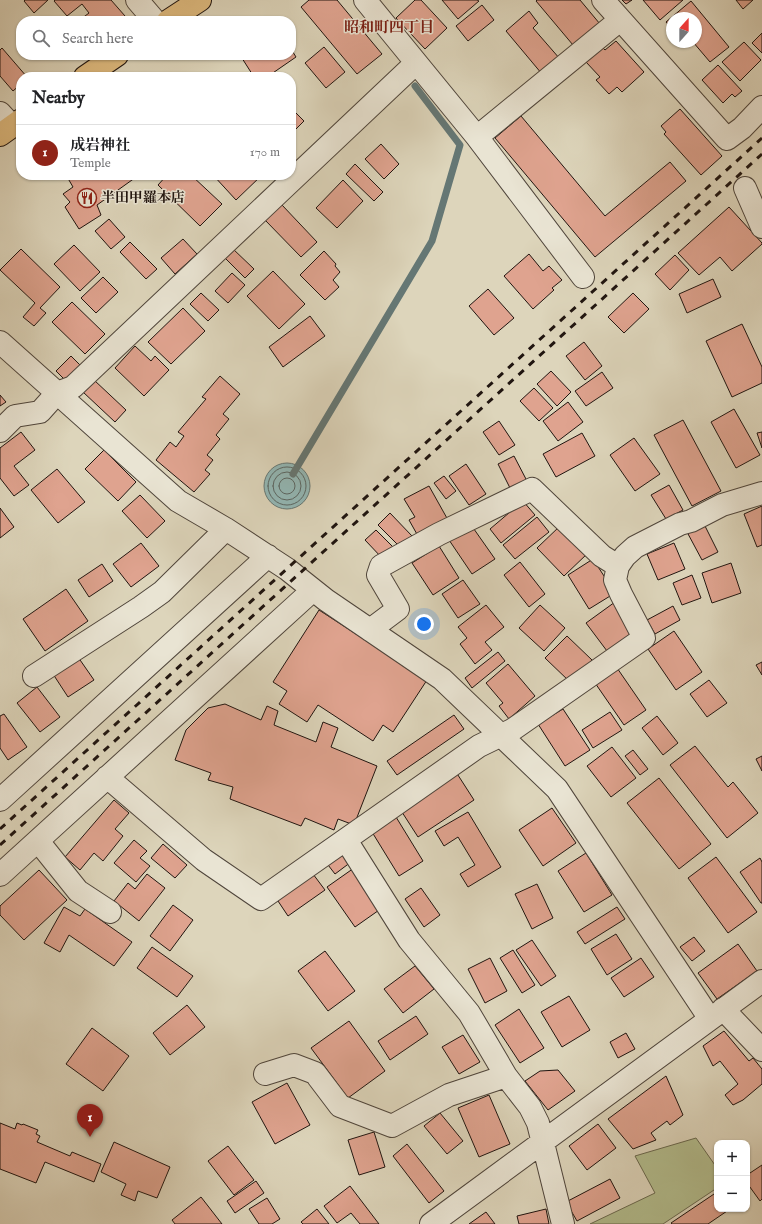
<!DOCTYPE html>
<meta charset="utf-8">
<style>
:root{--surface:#fff;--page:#f2f2f2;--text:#202124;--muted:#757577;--line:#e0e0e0;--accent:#8f2418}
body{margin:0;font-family:"IM FELL English","Noto Serif JP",serif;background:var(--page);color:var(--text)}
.controls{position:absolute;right:12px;bottom:12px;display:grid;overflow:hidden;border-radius:8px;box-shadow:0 1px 3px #0004}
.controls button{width:36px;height:36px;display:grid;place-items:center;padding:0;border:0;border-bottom:1px solid var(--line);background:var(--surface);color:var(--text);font:20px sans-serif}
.compass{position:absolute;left:666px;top:12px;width:36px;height:36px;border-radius:50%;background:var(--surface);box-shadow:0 1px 3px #0004;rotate:21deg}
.you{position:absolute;left:424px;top:624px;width:14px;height:14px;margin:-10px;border:3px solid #fff;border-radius:50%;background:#1a73e8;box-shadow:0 0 0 6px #1a73e833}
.badge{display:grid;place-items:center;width:26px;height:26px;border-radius:50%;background:var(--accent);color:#fff;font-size:13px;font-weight:700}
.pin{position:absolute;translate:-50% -33px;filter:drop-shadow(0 1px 2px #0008)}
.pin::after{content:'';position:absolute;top:21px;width:14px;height:12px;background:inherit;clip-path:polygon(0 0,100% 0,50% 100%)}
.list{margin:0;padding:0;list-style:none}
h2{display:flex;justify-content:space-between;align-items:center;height:52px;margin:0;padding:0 16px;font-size:17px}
h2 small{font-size:13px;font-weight:400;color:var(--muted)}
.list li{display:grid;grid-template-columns:26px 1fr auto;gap:12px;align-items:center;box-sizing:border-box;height:56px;padding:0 16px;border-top:1px solid var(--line)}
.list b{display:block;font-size:15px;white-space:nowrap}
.list p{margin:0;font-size:13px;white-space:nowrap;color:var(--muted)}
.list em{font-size:13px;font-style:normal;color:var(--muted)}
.icon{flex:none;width:22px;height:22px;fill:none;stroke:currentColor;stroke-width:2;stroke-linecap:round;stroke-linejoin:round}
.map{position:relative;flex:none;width:762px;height:1224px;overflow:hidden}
.search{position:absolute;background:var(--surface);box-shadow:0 1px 3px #0004;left:16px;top:16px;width:280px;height:44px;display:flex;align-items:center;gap:10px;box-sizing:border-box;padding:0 14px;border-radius:16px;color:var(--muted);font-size:15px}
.panel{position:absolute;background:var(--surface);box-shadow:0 1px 3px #0004;left:16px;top:72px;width:280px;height:108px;border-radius:16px}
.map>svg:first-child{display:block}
.green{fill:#b3bd8e;stroke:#6a694f}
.water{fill:#93b8b6;stroke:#657774}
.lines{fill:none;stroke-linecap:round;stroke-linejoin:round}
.shore{stroke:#5a6663;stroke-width:1}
.stream{stroke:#657774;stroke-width:7}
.building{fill:#dfa38f;stroke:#201510}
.minor-casing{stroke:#4f453b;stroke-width:24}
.highway-casing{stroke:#201510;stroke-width:24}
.minor{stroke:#e9e4d3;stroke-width:22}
.highway{stroke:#deba7e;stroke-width:22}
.rail{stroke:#201510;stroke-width:3;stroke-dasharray:7 7;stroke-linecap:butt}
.labels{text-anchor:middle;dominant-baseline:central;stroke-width:3;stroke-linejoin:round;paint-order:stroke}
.poi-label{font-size:14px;font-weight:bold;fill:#201510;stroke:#e9e4d3;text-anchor:start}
.neighbourhood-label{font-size:15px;font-weight:bold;fill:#7a1f14;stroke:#e9e4d3}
</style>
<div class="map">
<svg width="762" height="1224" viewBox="0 0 762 1224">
<rect width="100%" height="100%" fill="#ddd5bb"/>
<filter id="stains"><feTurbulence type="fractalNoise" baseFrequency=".005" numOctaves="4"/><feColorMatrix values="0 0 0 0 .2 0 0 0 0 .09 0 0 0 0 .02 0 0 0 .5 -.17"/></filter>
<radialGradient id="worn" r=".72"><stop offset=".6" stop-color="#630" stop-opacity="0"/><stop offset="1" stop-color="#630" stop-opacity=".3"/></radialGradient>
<path class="green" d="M 696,1138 L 717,1168 L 717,1188 L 663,1224 L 590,1224 L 655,1193 L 635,1156 Z"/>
<path class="water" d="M264 486a23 23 0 1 1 46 0a23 23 0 1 1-46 0Z"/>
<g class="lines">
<path class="shore" d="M268 486a19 19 0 1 1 38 0a19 19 0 1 1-38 0Z
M273 486a14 14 0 1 1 28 0a14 14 0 1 1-28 0Z
M279 486a8 8 0 1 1 16 0a8 8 0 1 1-16 0Z"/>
<path class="stream" d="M 293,474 L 432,241 L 460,145 L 415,86"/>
</g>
<path class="building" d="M 25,0 L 48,0 L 34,13 L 24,1 Z
M 55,0 L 111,0 L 125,16 L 119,21 L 83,21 L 81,19 L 89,13 L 82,4 L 67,16 L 54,1 Z
M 309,0 L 337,0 L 382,54 L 357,74 L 301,7 Z
M 415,0 L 421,0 L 447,28 L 425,49 L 396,18 Z
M 442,0 L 477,0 L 479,1 L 458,19 Z
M 537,0 L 580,0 L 600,24 L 573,45 L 536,1 Z
M 622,0 L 632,0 L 626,4 Z
M 643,0 L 683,0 L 660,20 Z
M 736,0 L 753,0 L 743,9 Z
M 691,1 L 729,47 L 710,62 L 693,42 L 696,42 L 696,18 L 672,18 L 672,29 L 666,22 Z
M 482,5 L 494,20 L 468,41 L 456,26 Z
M 529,11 L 538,23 L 533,28 L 560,59 L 542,74 L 506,31 Z
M 762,33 L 762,53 L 752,43 Z
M 616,41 L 644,72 L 622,92 L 617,87 L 609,94 L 596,80 L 600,77 L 586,62 L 602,47 L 605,50 Z
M 682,42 L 691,42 L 686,46 Z
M 744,42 L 761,60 L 740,81 L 722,62 Z
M 324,47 L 345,72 L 326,88 L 305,63 Z
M 2,48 L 27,77 L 21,77 L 21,84 L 13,91 L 0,76 L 0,50 Z
M 291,49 L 296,57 L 267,77 L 254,77 L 240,55 L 291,55 Z
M 718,65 L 742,91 L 735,97 L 732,94 L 723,103 L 702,80 Z
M 291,108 L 304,121 L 291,134 Z
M 680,109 L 722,156 L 701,175 L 664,134 L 666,132 L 661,126 Z
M 521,116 L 605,216 L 670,162 L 686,181 L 595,257 L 495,138 Z
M 381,144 L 399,164 L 384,179 L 365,159 Z
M 355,164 L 383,192 L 374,201 L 346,174 Z
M 66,175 L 139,175 L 97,205 L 101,215 L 79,229 L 65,207 L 70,202 L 63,194 L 73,187 Z
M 167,175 L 191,175 L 222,204 L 200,226 L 158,185 Z
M 213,175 L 262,175 L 236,200 Z
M 343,180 L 363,201 L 337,228 L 316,208 Z
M 282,205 L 317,242 L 301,257 L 265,220 Z
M 729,207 L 762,243 L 762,244 L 732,271 L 720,257 L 699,275 L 678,253 Z
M 109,219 L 125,237 L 111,249 L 95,231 Z
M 183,239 L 197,254 L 175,274 L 161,258 Z
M 130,242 L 157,269 L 146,279 L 120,252 Z
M 74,245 L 100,272 L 80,291 L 54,264 Z
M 232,248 L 254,269 L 245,278 L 224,257 Z
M 21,249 L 60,287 L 40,308 L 46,313 L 34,326 L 23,317 L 35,303 L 0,270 Z
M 324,251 L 336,264 L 335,266 L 340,272 L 333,280 L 339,287 L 325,300 L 300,275 Z
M 529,254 L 543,271 L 549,266 L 562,280 L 552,288 L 554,290 L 533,309 L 504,276 Z
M 675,255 L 689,270 L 670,290 L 655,274 Z
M 273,271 L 305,304 L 279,329 L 247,296 Z
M 232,273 L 245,285 L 228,303 L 215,291 Z
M 103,277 L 118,292 L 96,313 L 81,298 Z
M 713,279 L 721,297 L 687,313 L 679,294 Z
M 488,289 L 514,318 L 494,335 L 469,306 Z
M 201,293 L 219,310 L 208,321 L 190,304 Z
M 633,293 L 649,309 L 624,333 L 608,317 Z
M 72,302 L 105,334 L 85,354 L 52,322 Z
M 183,308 L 205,331 L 171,364 L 148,342 Z
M 310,316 L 325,336 L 283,367 L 269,347 Z
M 742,324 L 762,367 L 762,383 L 732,397 L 706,341 Z
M 584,342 L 602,366 L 585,380 L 566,356 Z
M 135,346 L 151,361 L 155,356 L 169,370 L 144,396 L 115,368 Z
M 71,356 L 80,365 L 65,380 L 56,371 Z
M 551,371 L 571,392 L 557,406 L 537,384 Z
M 602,372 L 613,388 L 586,406 L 575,391 Z
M 220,376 L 240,394 L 223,414 L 229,419 L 216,435 L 220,439 L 207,455 L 213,460 L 205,470 L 210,474 L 194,492 L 156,460 L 170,442 L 176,447 L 184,436 L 178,432 L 206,399 L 202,397 Z
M 94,380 L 126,410 L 115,422 L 83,392 Z
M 534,388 L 553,408 L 539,421 L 520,401 Z
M 0,395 L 6,402 L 0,406 Z
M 568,402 L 583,422 L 558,441 L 543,421 Z
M 734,409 L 760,455 L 736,468 L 711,422 Z
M 683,420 L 721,491 L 692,506 L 654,435 Z
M 499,421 L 515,445 L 499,455 L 483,432 Z
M 21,432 L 35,450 L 14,466 L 29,485 L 14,496 L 0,478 L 0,448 Z
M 762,432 L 762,448 L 757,433 Z
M 582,433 L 595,456 L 556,477 L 543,454 Z
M 634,438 L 660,474 L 635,491 L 610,455 Z
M 104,450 L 136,482 L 118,501 L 85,469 Z
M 514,456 L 527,481 L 511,490 L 498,464 Z
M 466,464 L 486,494 L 469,505 L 449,476 Z
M 57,469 L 85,502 L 58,523 L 31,490 Z
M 444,476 L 456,491 L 446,499 L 434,483 Z
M 669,485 L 683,510 L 666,519 L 651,495 Z
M 429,486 L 448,520 L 418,536 L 409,520 L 415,517 L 404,499 Z
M 140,495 L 165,521 L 147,538 L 122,511 Z
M 523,501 L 535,515 L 501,543 L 490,529 Z
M 762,506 L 762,545 L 757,547 L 744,514 Z
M 0,508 L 14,527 L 0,538 Z
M 390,513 L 412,536 L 400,547 L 378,525 Z
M 537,517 L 549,532 L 515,559 L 503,545 Z
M 469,522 L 495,559 L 472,574 L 447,537 Z
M 704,524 L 718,552 L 702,560 L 687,532 Z
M 561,525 L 588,553 L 564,576 L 537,548 Z
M 376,530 L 394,548 L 383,559 L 365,540 Z
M 141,543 L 159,566 L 131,587 L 113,564 Z
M 674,543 L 685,569 L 658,580 L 647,554 Z
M 439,546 L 459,578 L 433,595 L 412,563 Z
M 593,559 L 615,593 L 589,609 L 568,575 Z
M 520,562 L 545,594 L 529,607 L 504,575 Z
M 731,563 L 741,593 L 712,603 L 702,573 Z
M 102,564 L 113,581 L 89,597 L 78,580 Z
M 692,575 L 701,598 L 682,605 L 673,583 Z
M 463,580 L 480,604 L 458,618 L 442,594 Z
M 66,589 L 88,621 L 45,651 L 23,619 Z
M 615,602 L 636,630 L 607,651 L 586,623 Z
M 486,605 L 504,627 L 485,642 L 492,650 L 475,664 L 460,644 L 467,638 L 458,627 Z
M 540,605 L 565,628 L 544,651 L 519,628 Z
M 673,606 L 680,620 L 655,634 L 647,620 Z
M 319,610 L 427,680 L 393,732 L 383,725 L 373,741 L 318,705 L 307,722 L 279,704 L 287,691 L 273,682 Z
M 674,631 L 702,672 L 676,690 L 648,649 Z
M 567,636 L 592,660 L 570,682 L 545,658 Z
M 498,652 L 505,661 L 472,688 L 465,678 Z
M 78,657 L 94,680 L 68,697 L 53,674 Z
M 762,662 L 762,675 L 756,665 Z
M 508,664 L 535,696 L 509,719 L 499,706 L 503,703 L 486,683 Z
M 615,665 L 646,710 L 624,725 L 593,680 Z
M 709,680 L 727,703 L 707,717 L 690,694 Z
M 37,687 L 60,717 L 40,732 L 17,703 Z
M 225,704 L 261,720 L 267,706 L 278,711 L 274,725 L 316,742 L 323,722 L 338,728 L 331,747 L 377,766 L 354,825 L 338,819 L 334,830 L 305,818 L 301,826 L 230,799 L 233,787 L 208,780 L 211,773 L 175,760 L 186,730 L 208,708 Z
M 563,709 L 590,750 L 565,766 L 538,724 Z
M 610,712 L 622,730 L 593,748 L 582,730 Z
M 4,714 L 27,747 L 8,760 L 0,748 L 0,716 Z
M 454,715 L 464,729 L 397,775 L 387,761 Z
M 657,716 L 678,743 L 663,755 L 642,728 Z
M 695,746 L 728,787 L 733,782 L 758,813 L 727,838 L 670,765 Z
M 612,747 L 636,778 L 611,797 L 587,766 Z
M 633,750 L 648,769 L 640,775 L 625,756 Z
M 762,756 L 762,771 L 756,759 Z
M 456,772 L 474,800 L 418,837 L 400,809 Z
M 659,778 L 711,844 L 679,869 L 627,803 Z
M 114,800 L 129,813 L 115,829 L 123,836 L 103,861 L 94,853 L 80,870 L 65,857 Z
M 552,808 L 576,843 L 543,866 L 519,830 Z
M 468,812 L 501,867 L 468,887 L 460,874 L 475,865 L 458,837 L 444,846 L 435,831 Z
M 396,817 L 423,861 L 399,876 L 372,832 Z
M 134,840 L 147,851 L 140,858 L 150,866 L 136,882 L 114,863 Z
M 163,844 L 187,865 L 175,878 L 151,858 Z
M 342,849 L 351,862 L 335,874 L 325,861 Z
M 586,853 L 612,895 L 584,912 L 558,871 Z
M 716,857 L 757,912 L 728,933 L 688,878 Z
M 760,858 L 762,862 L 762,903 L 761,903 L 740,872 Z
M 354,868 L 382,908 L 355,927 L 327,887 Z
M 39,870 L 67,900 L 24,940 L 0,915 L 0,906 Z
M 310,870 L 325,890 L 288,916 L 274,895 Z
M 147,874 L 165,888 L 139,921 L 114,901 L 128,883 L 135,889 Z
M 537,884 L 553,918 L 532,929 L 515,894 Z
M 421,888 L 440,915 L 424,927 L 405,899 Z
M 173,905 L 193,920 L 170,951 L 150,936 Z
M 64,907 L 80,916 L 85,909 L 132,942 L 114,966 L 69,935 L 60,952 L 44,943 Z
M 617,907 L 625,919 L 585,944 L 577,932 Z
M 616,934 L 632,959 L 607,975 L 591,949 Z
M 694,937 L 705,951 L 692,961 L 680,947 Z
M 532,940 L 556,976 L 541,986 L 516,950 Z
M 738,944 L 757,971 L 717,999 L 698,973 Z
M 152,947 L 193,976 L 177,997 L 137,968 Z
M 513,950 L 535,985 L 522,993 L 500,958 Z
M 325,951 L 355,991 L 328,1011 L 298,971 Z
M 490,958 L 507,991 L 485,1003 L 468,969 Z
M 641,958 L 654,977 L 624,997 L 611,978 Z
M 415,966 L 434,989 L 403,1013 L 384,989 Z
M 569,996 L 590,1030 L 562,1047 L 541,1012 Z
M 187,1005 L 205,1027 L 170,1055 L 153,1033 Z
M 519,1009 L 544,1048 L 520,1063 L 495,1025 Z
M 416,1016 L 428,1034 L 390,1060 L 378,1041 Z
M 349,1021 L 385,1071 L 348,1098 L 311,1048 Z
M 92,1028 L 129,1056 L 103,1091 L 66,1064 Z
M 724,1031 L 749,1061 L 753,1058 L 762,1069 L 762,1084 L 743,1100 L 733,1105 L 725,1095 L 738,1084 L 720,1061 L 713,1066 L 703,1046 Z
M 626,1033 L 635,1049 L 618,1058 L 610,1042 Z
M 463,1035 L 480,1062 L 459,1074 L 442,1047 Z
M 558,1070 L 575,1091 L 548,1110 L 525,1081 L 540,1071 Z
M 666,1076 L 683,1115 L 670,1125 L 667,1121 L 651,1133 L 656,1140 L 633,1149 L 608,1119 Z
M 287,1083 L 310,1125 L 275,1144 L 252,1102 Z
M 489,1095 L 510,1144 L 479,1157 L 458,1108 Z
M 440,1113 L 463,1141 L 447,1154 L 424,1126 Z
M 0,1123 L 15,1129 L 17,1123 L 22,1125 L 23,1124 L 38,1130 L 36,1134 L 40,1136 L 37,1142 L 70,1156 L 72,1152 L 101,1164 L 94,1182 L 45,1162 L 36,1183 L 0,1169 Z
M 598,1124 L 616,1148 L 587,1170 L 569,1146 Z
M 374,1132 L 385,1167 L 359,1175 L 348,1140 Z
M 114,1142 L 170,1167 L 157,1198 L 138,1191 L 135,1201 L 121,1195 L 126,1184 L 101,1172 Z
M 407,1144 L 444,1191 L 429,1203 L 393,1156 Z
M 228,1146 L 254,1180 L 234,1195 L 208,1161 Z
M 762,1165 L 762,1199 L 760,1201 L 747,1183 L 747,1175 Z
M 610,1179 L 620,1198 L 577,1221 L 566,1202 Z
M 256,1181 L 264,1193 L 235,1213 L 227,1201 Z
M 350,1186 L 379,1224 L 360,1224 L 351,1213 L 337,1223 L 324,1206 Z
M 717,1192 L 717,1209 L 730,1209 L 708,1224 L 672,1224 L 671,1223 Z
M 201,1197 L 222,1224 L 175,1224 L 172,1220 Z
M 267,1198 L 280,1219 L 272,1224 L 259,1224 L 249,1209 Z
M 317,1209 L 329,1224 L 303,1224 L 301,1222 Z
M 546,1209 L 549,1224 L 519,1224 L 517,1216 Z
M 486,1212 L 495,1224 L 469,1224 Z"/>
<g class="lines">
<g class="minor-casing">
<path id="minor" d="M 137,0 L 155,21
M 365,0 L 477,137 L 583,277
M 603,0 L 727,139 L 742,128 L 762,107
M 0,113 L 12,126
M 477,137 L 620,20
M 745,188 L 762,227
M 0,342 L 178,501 L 226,529 L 287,569 L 326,600 L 442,679 L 557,789 L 710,1019
M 0,431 L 15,416 L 40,412 L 57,393 L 73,387 L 416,63
M 370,630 L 398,609 L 378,575 L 381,566 L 439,534 L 532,489 L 602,556 L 618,566
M 34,676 L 141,607 L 162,592 L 226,529
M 107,777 L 204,860 L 261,899 L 479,746 L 512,730 L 644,638 L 621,594 L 615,580 L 618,566 L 625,556 L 635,547 L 680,524 L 691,521 L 722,505 L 762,493
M 0,800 L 268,556
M 346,840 L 409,940 L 469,1013 L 506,1076 L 530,1107 L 538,1123 L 563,1224
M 38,841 L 78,891 L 110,912
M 0,875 L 313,590
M 723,1009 L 762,1050
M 265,1074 L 294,1065 L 315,1073 L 340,1106 L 392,1126 L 449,1095 L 506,1076
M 431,1224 L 762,981"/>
</g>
<g class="highway-casing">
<path id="highway" d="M 168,21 L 200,0
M 85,77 L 117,55
M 0,135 L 21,120"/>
</g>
<use href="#minor" class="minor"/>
<use href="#highway" class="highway"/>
<path class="rail" d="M 0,829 L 762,138
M 0,845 L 762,154"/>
</g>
<defs>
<g id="restaurant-ring" transform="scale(1)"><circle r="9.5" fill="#e9e4d3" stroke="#8f2418" stroke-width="1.5"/><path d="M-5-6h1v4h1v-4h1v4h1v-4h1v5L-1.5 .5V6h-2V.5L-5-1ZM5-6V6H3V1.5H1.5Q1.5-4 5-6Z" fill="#8f2418"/></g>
</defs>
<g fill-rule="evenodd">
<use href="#restaurant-ring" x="87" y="198"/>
</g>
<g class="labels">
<g class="poi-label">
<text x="101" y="198">半田甲羅本店</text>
</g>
<g class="neighbourhood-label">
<text x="389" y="27">昭和町四丁目</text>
</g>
</g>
<rect width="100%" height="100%" filter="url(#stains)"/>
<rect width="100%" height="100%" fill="url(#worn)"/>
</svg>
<div class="controls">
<button>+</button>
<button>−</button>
</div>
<svg class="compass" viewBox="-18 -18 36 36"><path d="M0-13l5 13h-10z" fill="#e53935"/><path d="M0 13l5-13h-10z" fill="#757577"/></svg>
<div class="you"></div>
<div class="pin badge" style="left:90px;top:1137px">1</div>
<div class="search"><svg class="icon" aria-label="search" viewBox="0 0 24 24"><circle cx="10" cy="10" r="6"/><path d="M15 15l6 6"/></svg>Search here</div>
<section class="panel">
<h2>Nearby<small></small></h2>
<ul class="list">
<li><span class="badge">1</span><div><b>成岩神社</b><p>Temple</p></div><em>170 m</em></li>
</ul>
</section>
</div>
